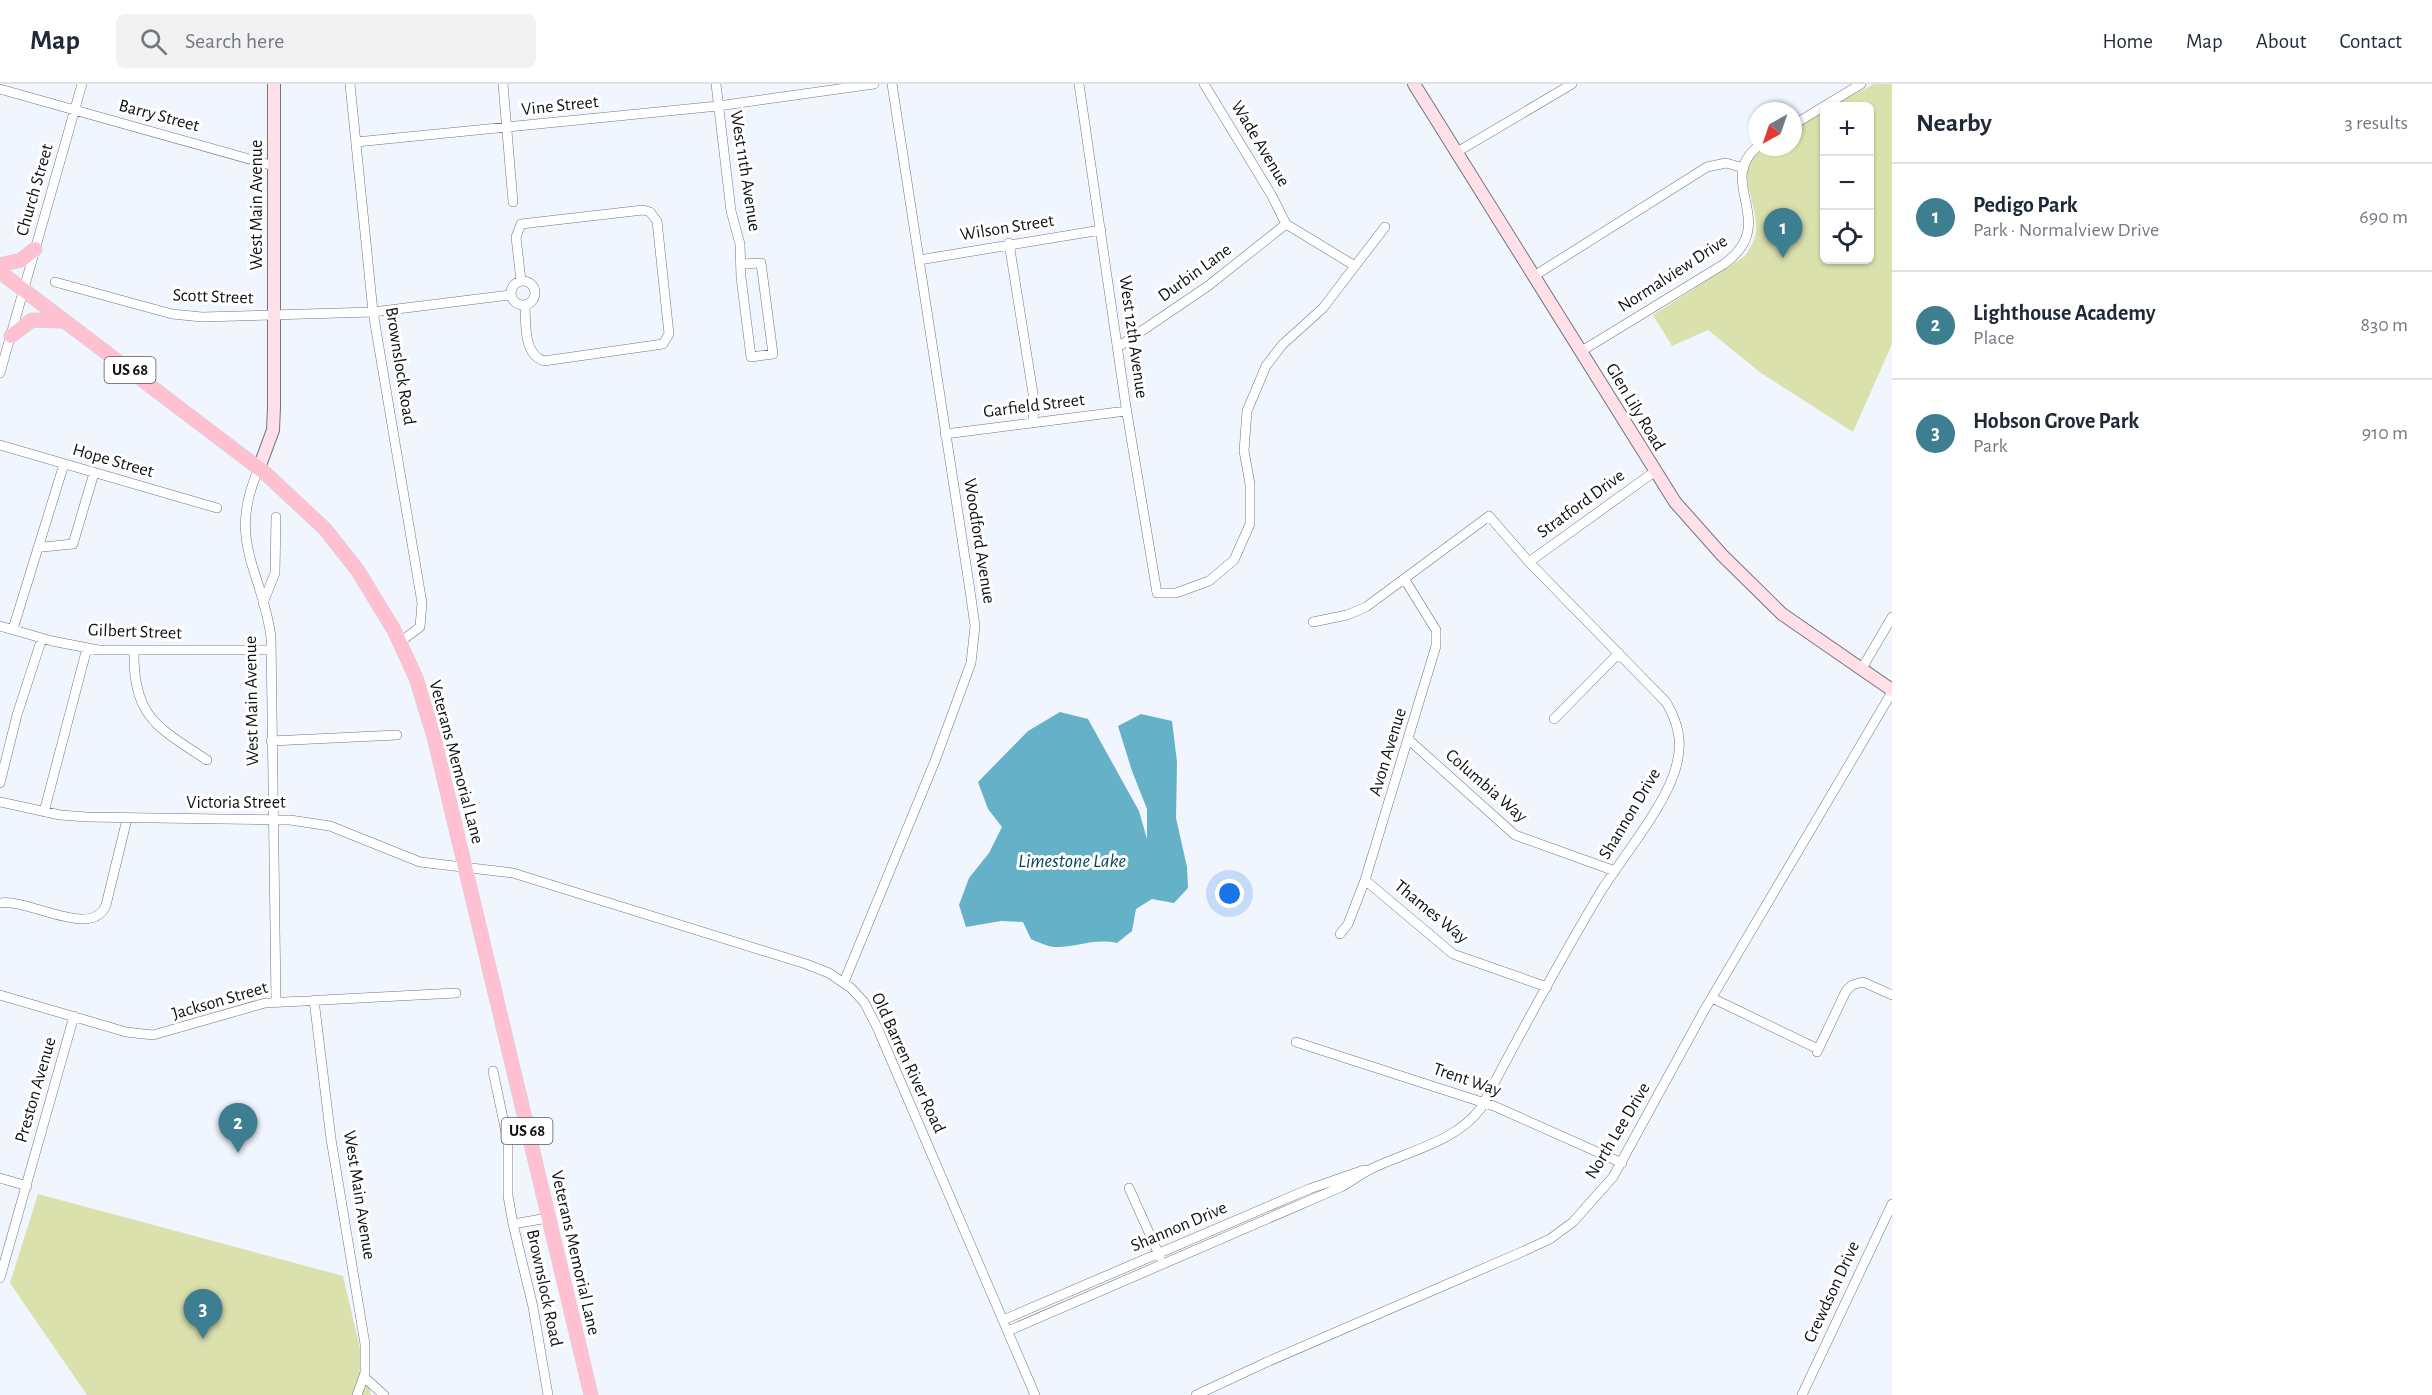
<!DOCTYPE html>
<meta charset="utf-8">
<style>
:root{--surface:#fff;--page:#f2f2f3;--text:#1f2937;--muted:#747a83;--line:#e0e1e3;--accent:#3d7e91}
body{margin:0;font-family:"Alegreya Sans",sans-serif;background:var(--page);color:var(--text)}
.controls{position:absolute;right:18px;top:18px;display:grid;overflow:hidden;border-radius:9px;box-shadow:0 2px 4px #0004}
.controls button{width:54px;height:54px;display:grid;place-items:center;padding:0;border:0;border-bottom:2px solid var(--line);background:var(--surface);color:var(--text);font:30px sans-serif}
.compass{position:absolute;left:1748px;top:18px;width:54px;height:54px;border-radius:50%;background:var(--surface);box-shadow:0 2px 4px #0004;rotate:220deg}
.you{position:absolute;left:1230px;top:810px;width:21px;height:21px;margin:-15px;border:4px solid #fff;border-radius:50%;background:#1a73e8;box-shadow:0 0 0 9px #1a73e833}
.badge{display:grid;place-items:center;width:39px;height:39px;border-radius:50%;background:var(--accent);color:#fff;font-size:20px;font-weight:700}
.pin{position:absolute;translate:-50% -50px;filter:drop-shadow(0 2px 3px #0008)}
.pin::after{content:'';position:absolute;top:32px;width:21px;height:18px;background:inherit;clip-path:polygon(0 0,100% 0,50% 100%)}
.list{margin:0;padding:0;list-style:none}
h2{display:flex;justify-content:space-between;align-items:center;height:78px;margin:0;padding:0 24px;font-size:26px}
h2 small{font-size:20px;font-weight:400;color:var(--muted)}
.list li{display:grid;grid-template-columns:39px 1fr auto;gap:18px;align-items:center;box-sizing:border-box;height:108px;padding:0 24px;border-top:2px solid var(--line)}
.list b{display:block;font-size:22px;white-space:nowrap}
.list p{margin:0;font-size:20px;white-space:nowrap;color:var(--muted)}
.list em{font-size:20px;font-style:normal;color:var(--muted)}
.icon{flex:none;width:33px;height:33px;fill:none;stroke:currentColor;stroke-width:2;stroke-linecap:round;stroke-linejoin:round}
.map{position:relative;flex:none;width:1892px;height:1311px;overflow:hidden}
header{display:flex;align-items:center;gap:36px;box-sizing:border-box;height:84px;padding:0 30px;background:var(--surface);border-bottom:2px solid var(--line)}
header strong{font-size:28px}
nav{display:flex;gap:33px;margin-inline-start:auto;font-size:21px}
.search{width:420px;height:54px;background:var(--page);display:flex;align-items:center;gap:15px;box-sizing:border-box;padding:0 21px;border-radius:9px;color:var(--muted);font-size:22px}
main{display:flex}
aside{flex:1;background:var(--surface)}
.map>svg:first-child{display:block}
.green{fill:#dbe1ad}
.water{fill:#65b1c8}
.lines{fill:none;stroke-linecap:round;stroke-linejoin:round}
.street-casing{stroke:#72767e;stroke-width:10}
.secondary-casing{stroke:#72767e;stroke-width:14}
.primary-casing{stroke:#d4d4d5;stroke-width:15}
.street{stroke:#fff;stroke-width:9}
.secondary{stroke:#ffe0e8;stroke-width:12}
.primary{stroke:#ffc0d1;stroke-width:14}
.labels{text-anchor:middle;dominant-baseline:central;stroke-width:6;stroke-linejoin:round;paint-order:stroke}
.shield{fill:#fff;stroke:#58585a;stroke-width:1.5}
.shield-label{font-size:16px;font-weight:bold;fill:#101114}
.street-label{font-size:18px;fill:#101114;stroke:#fff}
.water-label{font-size:20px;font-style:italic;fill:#004758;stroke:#fff}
</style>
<header>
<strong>Map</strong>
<div class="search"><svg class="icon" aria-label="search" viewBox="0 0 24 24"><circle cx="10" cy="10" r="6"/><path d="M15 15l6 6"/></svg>Search here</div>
<nav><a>Home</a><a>Map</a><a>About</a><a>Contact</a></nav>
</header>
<main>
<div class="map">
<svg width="1892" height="1311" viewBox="0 0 1892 1311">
<rect width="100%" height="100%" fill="#f0f5fe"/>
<path class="green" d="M 1874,0 L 1892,0 L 1892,260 L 1853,348 L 1761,289 L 1708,246 L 1672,262 L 1653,231 L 1745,172 C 1750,164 1755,157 1756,147 C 1759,119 1730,83 1763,63 L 1793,63 L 1793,45 L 1824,26 L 1824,176 L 1870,176 L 1870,22 L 1831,22 Z
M 38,1110 L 343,1192 L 371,1311 L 87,1311 L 10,1199 Z"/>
<path class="water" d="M 1060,628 L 1088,635 L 1139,727 L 1147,755 L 1147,725 L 1132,687 L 1118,642 L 1141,630 L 1172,637 L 1177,678 L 1176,734 L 1187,783 L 1188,804 L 1174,819 L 1152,815 L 1136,825 L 1132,847 L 1117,859 C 1092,854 1077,864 1054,863 C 1046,862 1038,858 1031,855 L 1023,838 L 1001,837 L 966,843 L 959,821 L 969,794 L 989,769 L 1002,743 L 988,725 L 978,698 L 1028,647 Z"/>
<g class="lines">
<g class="street-casing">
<path id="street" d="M 350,0 L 373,228 L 422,519 L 420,543 L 400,558
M 503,0 L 513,118
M 716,0 L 731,127 L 740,160 L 741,193 L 751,273 L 773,270 L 761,179 L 742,180
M 1079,0 L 1126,323 L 1157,509 L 1176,509 L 1209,497 L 1234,476 L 1250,440 L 1250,400 L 1244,367 L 1247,327 L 1266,282 L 1282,261 L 1323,224 L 1355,182 L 1286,140
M 0,5 L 274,82
M 1793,41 L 1861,0
M 356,58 L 718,22 L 874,0
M 1457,68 L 1572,0
M 1009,159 L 1034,316 L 1033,338
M 919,176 L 1101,146
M 1355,182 L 1385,143
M 1534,192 L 1707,83 L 1726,79 L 1744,84
M511 209a12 12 0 1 1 24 0a12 12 0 1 1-24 0Z
M 521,197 L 516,153 L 521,140 L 643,126 L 650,128 L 657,137 L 669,250 L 663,260 L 544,277 C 523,270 526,240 525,222
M 55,198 L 172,230 L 202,233 L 373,228 L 510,211
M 1118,263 L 1208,202 L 1286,140 L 1272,112 L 1204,0
M 1580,268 L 1724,180 C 1781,139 1715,99 1757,63
M 0,289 L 82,0
M 945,350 L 1126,327
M 0,361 L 217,424
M 259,384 C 226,458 262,485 271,553 L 276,917
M 40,460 L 43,463 L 73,460 L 94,389
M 1529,478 L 1654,388
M 263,519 L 275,489 L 276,433
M 0,542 L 52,557 L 98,566 L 271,566
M 13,545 L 64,380
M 134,567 C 133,633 157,643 207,676
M 1861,586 L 1892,533
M 1554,635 L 1619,569
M 1409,656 L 1515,751 L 1615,787
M 271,657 L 397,651
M 0,699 L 17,631 L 42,554
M 0,718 L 60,731 L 87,733 L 290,736 L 330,742 L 420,778 L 513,789 L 806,880 L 829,889 L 851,904 L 864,918 L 877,943 L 1035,1311
M 44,728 L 87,564
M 1365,796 L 1453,870 L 1547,903
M 0,819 C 29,814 92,856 106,821 L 127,735
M 1340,850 L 1348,840 L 1365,796 L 1436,562 L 1436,546 L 1405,496
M 844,898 L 935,677 L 971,579 L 975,542 L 969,500 L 892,0
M 0,911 L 126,948 L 153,951 L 265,919 L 456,909
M 1712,914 L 1818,965
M 314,916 L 331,1055 L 365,1260 L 365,1289 L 357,1311
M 1296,958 L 1494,1022 L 1622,1079
M 1817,968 L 1846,907 L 1852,901 L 1863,898 L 1892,911
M 493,987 L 508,1058 L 508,1112 L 513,1140
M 0,1094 L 27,1102
M 1129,1104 L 1160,1173
M 548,1134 L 513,1140 L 533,1223 L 548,1311
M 0,1194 L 74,932
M 1003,1236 L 1309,1105 L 1364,1086
M 1008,1247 L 1341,1103 C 1352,1097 1362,1089 1373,1084 C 1409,1067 1457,1057 1481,1024 C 1520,950 1560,875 1603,804 C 1625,770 1669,717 1677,679 C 1683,656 1677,637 1666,618 L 1529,478 L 1489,432 L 1366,523 L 1347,531 L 1313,538
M 364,1293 L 384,1311
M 1196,1311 L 1267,1278 L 1524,1167 L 1550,1155 L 1573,1138 L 1613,1093 L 1705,925 L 1892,608
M 1802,1311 L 1892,1120"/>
</g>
<g class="secondary-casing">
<path id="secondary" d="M 1414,0 L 1675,418 L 1722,471 L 1782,530 L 1892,606
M 259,384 L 273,346 L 274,323 L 274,0"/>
</g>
<g class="primary-casing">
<path id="primary" d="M 0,181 L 21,176 L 35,165
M 0,188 L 265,389 L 325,445 L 358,487 L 394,546 L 416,594 L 434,653 L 591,1311
M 11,252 L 32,236 L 63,237"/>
</g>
<use href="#street" class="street"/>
<use href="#secondary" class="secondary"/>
<use href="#primary" class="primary"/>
</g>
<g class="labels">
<g class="shield">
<rect x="104.5" y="273" width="51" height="26" rx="4.5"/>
<rect x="501.5" y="1034" width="51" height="26" rx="4.5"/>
</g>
<g class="shield-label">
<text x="130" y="286">US 68</text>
<text x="527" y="1047">US 68</text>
</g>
<g class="street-label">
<text transform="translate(560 22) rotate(-6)">Vine Street</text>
<text transform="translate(159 32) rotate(15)">Barry Street</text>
<text transform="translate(1260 60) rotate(59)">Wade Avenue</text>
<text transform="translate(745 87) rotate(81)">West 11th Avenue</text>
<text transform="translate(35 106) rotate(-74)">Church Street</text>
<text transform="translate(257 121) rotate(-90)">West Main Avenue</text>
<text transform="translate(1007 144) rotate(-9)">Wilson Street</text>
<text transform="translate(1195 189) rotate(-36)">Durbin Lane</text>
<text transform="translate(1673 190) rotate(-33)">Normalview Drive</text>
<text transform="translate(213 213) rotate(2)">Scott Street</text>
<text transform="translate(1133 253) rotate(82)">West 12th Avenue</text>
<text transform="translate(400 282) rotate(81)">Brownslock Road</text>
<text transform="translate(1034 322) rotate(-7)">Garfield Street</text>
<text transform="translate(1635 323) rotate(59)">Glen Lily Road</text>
<text transform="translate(113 377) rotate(16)">Hope Street</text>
<text transform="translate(1581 420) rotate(-36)">Stratford Drive</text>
<text transform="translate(979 457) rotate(81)">Woodford Avenue</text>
<text transform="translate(135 548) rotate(2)">Gilbert Street</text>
<text transform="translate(252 617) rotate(-91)">West Main Avenue</text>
<text transform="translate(1388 668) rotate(-73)">Avon Avenue</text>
<text transform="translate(456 678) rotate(75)">Veterans Memorial Lane</text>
<text transform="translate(1486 702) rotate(41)">Columbia Way</text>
<text x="236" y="719">Victoria Street</text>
<text transform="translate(1630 730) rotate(-59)">Shannon Drive</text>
<text transform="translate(1431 828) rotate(39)">Thames Way</text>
<text transform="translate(220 917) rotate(-16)">Jackson Street</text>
<text transform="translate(908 979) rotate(65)">Old Barren River Road</text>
<text transform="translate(1467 996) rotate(19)">Trent Way</text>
<text transform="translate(36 1006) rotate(-74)">Preston Avenue</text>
<text transform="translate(1618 1047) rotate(-59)">North Lee Drive</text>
<text transform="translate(359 1111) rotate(81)">West Main Avenue</text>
<text transform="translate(1179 1143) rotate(-23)">Shannon Drive</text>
<text transform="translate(575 1169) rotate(77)">Veterans Memorial Lane</text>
<text transform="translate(544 1204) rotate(78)">Brownslock Road</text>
<text transform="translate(1832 1208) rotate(-65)">Crewdson Drive</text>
</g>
<g class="water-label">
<text x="1072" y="777">Limestone Lake</text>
</g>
</g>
</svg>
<div class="controls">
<button>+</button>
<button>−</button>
<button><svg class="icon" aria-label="locate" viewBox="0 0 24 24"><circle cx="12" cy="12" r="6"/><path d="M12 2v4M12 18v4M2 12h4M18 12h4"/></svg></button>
</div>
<svg class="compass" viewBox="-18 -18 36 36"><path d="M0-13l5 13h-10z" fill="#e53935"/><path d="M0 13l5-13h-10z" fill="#747a83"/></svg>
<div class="you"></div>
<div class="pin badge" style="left:1783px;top:174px">1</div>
<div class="pin badge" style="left:238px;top:1069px">2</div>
<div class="pin badge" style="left:203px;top:1255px">3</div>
</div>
<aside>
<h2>Nearby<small>3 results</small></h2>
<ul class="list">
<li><span class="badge">1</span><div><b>Pedigo Park</b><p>Park · Normalview Drive</p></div><em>690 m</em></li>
<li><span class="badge">2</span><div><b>Lighthouse Academy</b><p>Place</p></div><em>830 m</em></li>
<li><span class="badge">3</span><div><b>Hobson Grove Park</b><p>Park</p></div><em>910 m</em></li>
</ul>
</aside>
</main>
